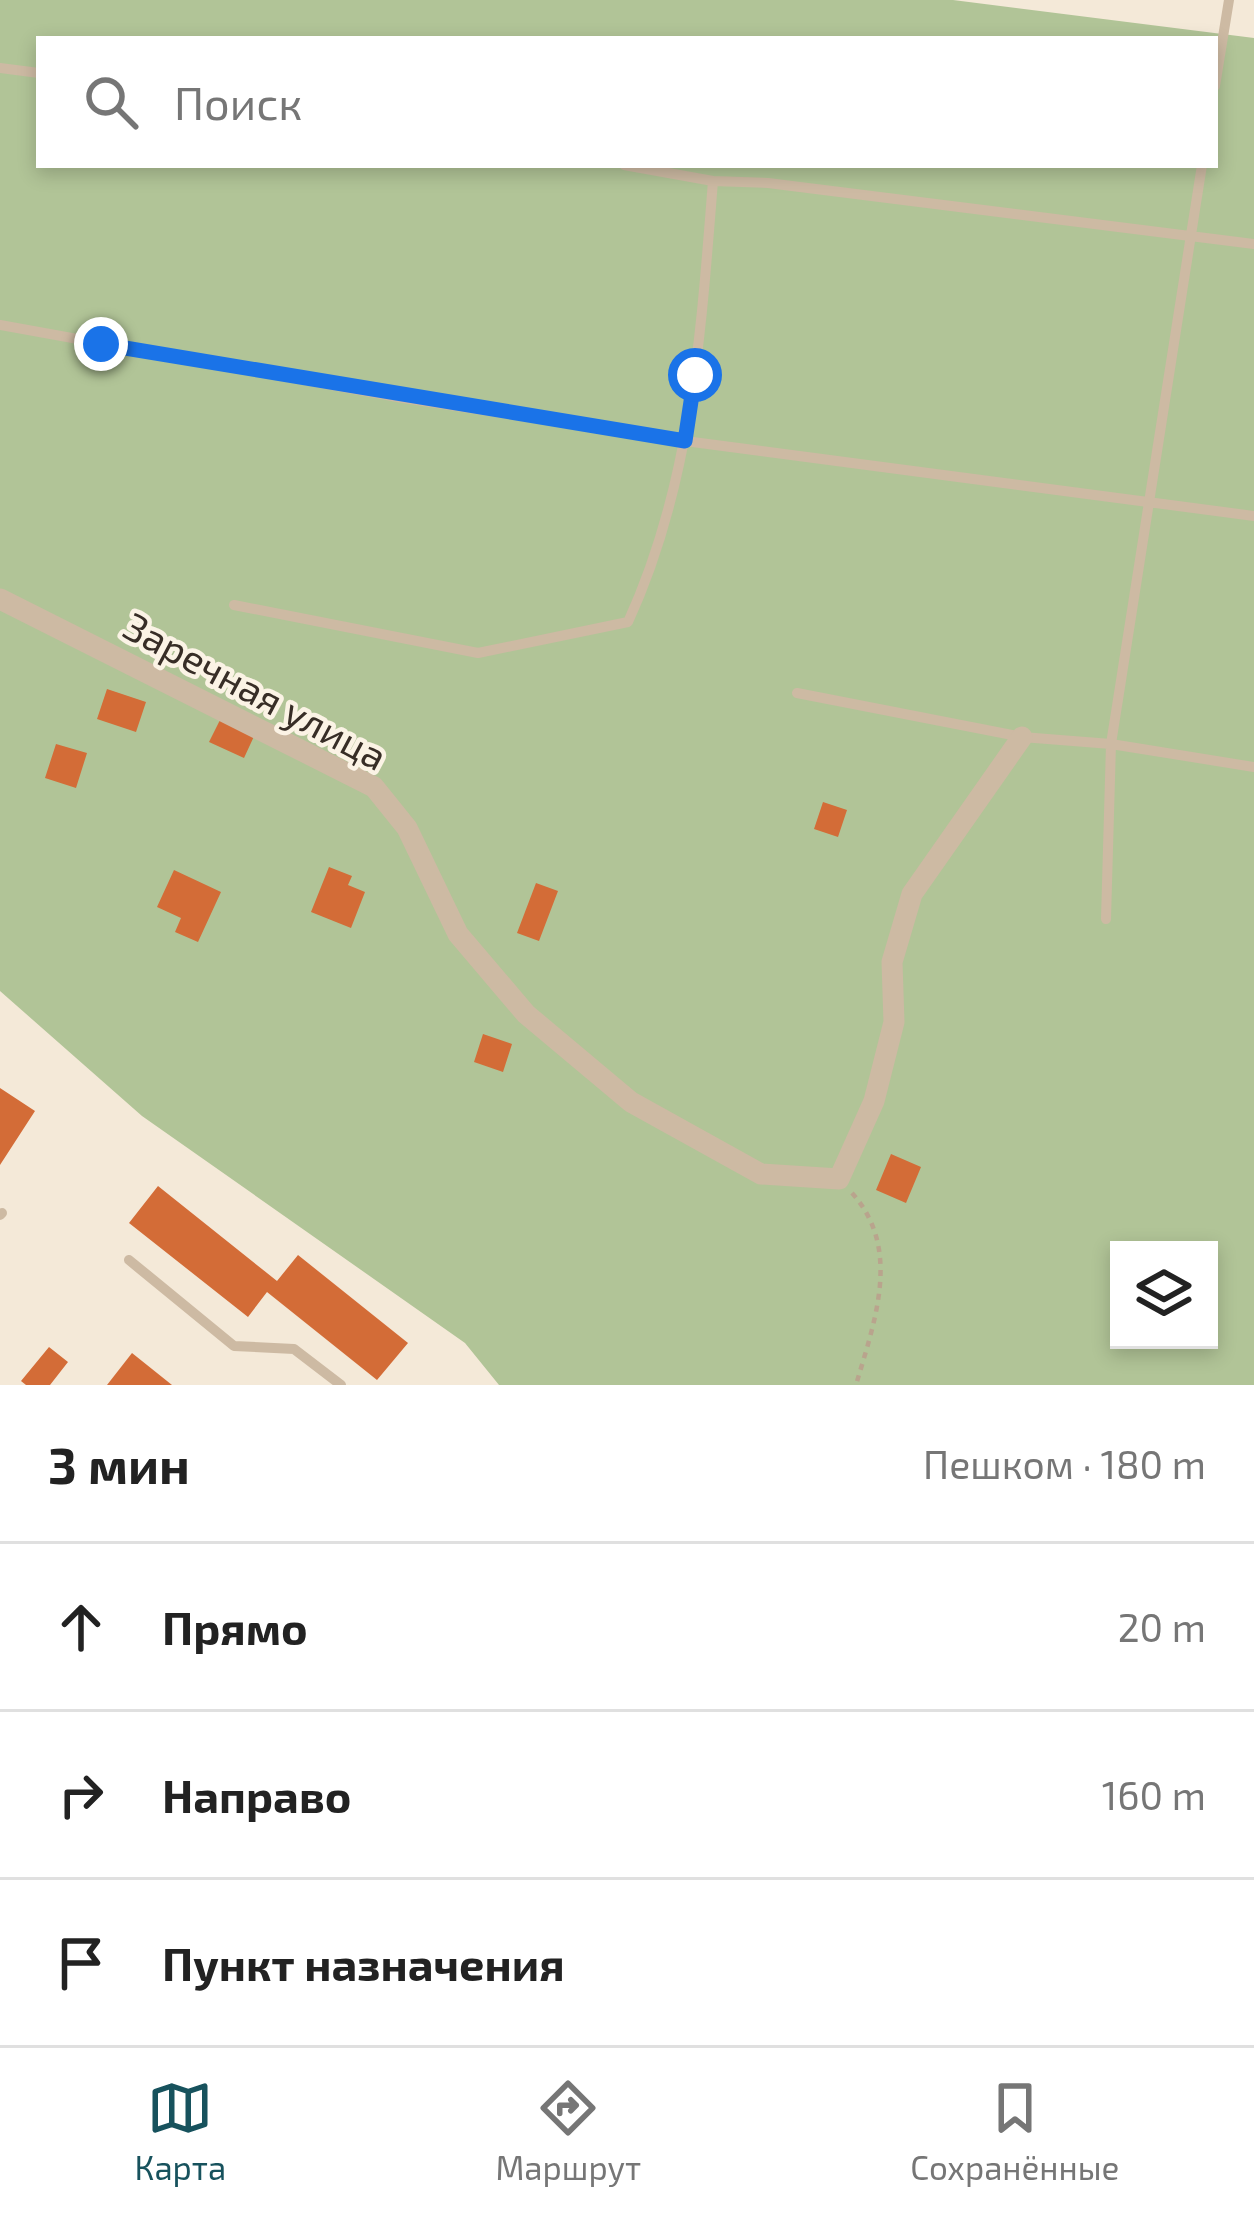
<!DOCTYPE html>
<html lang="ru">
<meta charset="utf-8">
<style>
:root{--surface:#fff;--page:#f6f6f6;--text:#222;--muted:#767676;--line:#e0e0e0;--accent:#17525d}
body{margin:0;font-family:"Exo 2",sans-serif;background:var(--page);color:var(--text)}
.controls{position:absolute;right:36px;bottom:36px;display:grid;overflow:hidden;border-radius:0px;box-shadow:0 6px 18px #0003}
.controls button{width:108px;height:108px;display:grid;place-items:center;padding:0;border:0;border-bottom:3px solid var(--line);background:var(--surface);color:var(--text);font:60px sans-serif}
.stop{position:absolute;width:36px;height:36px;margin:-27px;border:9px solid #1a73e8;border-radius:50%;background:#fff}
.stop.end{background:#1a73e8;border-color:#fff;box-shadow:0 3px 12px #0008}
.list{margin:0;padding:0;list-style:none}
h2{display:flex;justify-content:space-between;align-items:center;height:156px;margin:0;padding:0 48px;font-size:51px}
h2 small{font-size:39px;font-weight:400;color:var(--muted)}
.list li{display:grid;grid-template-columns:78px 1fr auto;gap:36px;align-items:center;box-sizing:border-box;height:168px;padding:0 48px;border-top:3px solid var(--line)}
.list b{display:block;font-size:45px;white-space:nowrap}
.list em{font-size:39px;font-style:normal;color:var(--muted)}
.icon{flex:none;width:66px;height:66px;fill:none;stroke:currentColor;stroke-width:2;stroke-linecap:round;stroke-linejoin:round}
.map{position:relative;flex:none;width:1254px;height:1385px;overflow:hidden}
.search{position:absolute;background:var(--surface);box-shadow:0 6px 18px #0003;left:36px;right:36px;top:36px;height:132px;display:flex;align-items:center;gap:30px;box-sizing:border-box;padding:0 42px;border-radius:0px;color:var(--muted);font-size:45px}
.sheet{height:660px;background:var(--surface)}
nav{display:flex;justify-content:space-around;align-items:center;box-sizing:border-box;height:168px;border-top:3px solid var(--line);background:var(--surface);font-size:33px;color:var(--muted)}
nav a{display:grid;justify-items:center;gap:6px}
nav .on{color:var(--accent)}
.map>svg:first-child{display:block}
.green{fill:#b1c497;fill-rule:evenodd}
.building{fill:#d36c37}
.lines{fill:none;stroke-linecap:round;stroke-linejoin:round}
.path{stroke:#b9a48d;stroke-width:4.5;stroke-dasharray:6 6;stroke-linecap:butt}
.lane{stroke:#cdbaa3;stroke-width:10}
.street{stroke:#cdbaa3;stroke-width:21}
.route{stroke:#1a73e8;stroke-width:15}
.labels{text-anchor:middle;dominant-baseline:central;stroke-width:9;stroke-linejoin:round;paint-order:stroke}
.street-label{font-size:39px;fill:#372d26;stroke:#fbf3e5}
</style>
<div class="map">
<svg width="1254" height="1385" viewBox="0 0 1254 1385">
<rect width="100%" height="100%" fill="#f4e9d8"/>
<path class="green" d="M 0,0 L 953,0 L 1254,38 L 1254,1385 L 499,1385 L 465,1343 L 142,1116 L 0,991 ZM 39,39 L 1215,39 L 1215,165 L 39,165 ZM 1119,1250 L 1209,1250 L 1209,1340 L 1119,1340 Z"/>
<path class="building" d="M 107,689 L 146,702 L 136,732 L 97,719 Z
M 222,716 L 256,732 L 244,758 L 209,742 Z
M 56,744 L 87,753 L 76,788 L 45,778 Z
M 823,802 L 847,810 L 838,837 L 814,829 Z
M 329,867 L 352,876 L 348,885 L 365,892 L 351,928 L 311,912 Z
M 174,870 L 221,892 L 198,942 L 175,932 L 181,918 L 157,907 Z
M 536,883 L 558,891 L 539,941 L 517,933 Z
M 483,1034 L 512,1044 L 503,1072 L 474,1062 Z
M 0,1088 L 35,1111 L 0,1165 Z
M 891,1154 L 921,1167 L 906,1203 L 876,1190 Z
M 158,1186 L 277,1281 L 298,1255 L 408,1343 L 377,1380 L 267,1292 L 248,1317 L 129,1223 Z
M 49,1347 L 68,1362 L 50,1385 L 26,1385 L 21,1381 Z
M 132,1353 L 172,1385 L 107,1385 Z"/>
<g class="lines">
<path class="path" d="M 852,1193 C 902,1249 875,1320 856,1385"/>
<path class="lane" d="M 0,68 L 39,73
M 1215,86 L 1229,0
M 624,165 L 713,181 L 768,183 L 1254,244
M 0,325 L 403,398 L 685,441 L 1254,516
M 234,605 L 478,653 L 628,622 C 692,483 701,331 713,181
M 797,693 L 1022,737 L 1111,744 L 1254,767
M 1106,919 L 1111,744 L 1202,165
M 0,1215 L 2,1213
M 129,1260 L 234,1346 L 294,1349 L 341,1385"/>
<path class="street" d="M 0,599 L 374,787 L 407,828 L 458,934 L 526,1014 L 631,1102 L 761,1174 L 839,1179 L 874,1101 L 894,1022 L 892,962 L 912,894 L 1022,737"/>
</g>
<g class="lines">
<path class="route" d="M 101,344 L 685,441 L 695,375"/>
</g>
<g class="labels">
<g class="street-label">
<text transform="translate(256 690) rotate(28)">Заречная улица</text>
</g>
</g>
</svg>
<div class="controls">
<button><svg class="icon" aria-label="layers" viewBox="0 0 24 24"><path d="M12 4l9 5-9 5-9-5zM3 14l9 5 9-5"/></svg></button>
</div>
<div class="stop" style="left:695px;top:375px"></div>
<div class="stop end" style="left:101px;top:344px"></div>
<div class="search"><svg class="icon" aria-label="search" viewBox="0 0 24 24"><circle cx="10" cy="10" r="6"/><path d="M15 15l6 6"/></svg>Поиск</div>
</div>
<section class="sheet">
<h2>3 мин<small>Пешком · 180 m</small></h2>
<ul class="list">
<li><svg class="icon" aria-label="ahead" viewBox="0 0 24 24"><path d="M12 20V5M6 11l6-6 6 6"/></svg><div><b>Прямо</b></div><em>20 m</em></li>
<li><svg class="icon" aria-label="right" viewBox="0 0 24 24"><path d="M7 20v-9h11M14 6l5 5-5 5"/></svg><div><b>Направо</b></div><em>160 m</em></li>
<li><svg class="icon" aria-label="arrive" viewBox="0 0 24 24"><path d="M6 21V4h12l-3 4 3 4H6"/></svg><div><b>Пункт назначения</b></div></li>
</ul>
</section>
<nav>
<a class="on"><svg class="icon" aria-label="map" viewBox="0 0 24 24"><path d="M3 6l6-2 6 2 6-2v14l-6 2-6-2-6 2zM9 4v14M15 6v14"/></svg>Карта</a>
<a><svg class="icon" aria-label="directions" viewBox="0 0 24 24"><path d="M12 3l9 9-9 9-9-9zM9 14v-3h6M13 9l2 2-2 2"/></svg>Маршрут</a>
<a><svg class="icon" aria-label="saved" viewBox="0 0 24 24"><path d="M7 4h10v16l-5-4-5 4z"/></svg>Сохранённые</a>
</nav>
